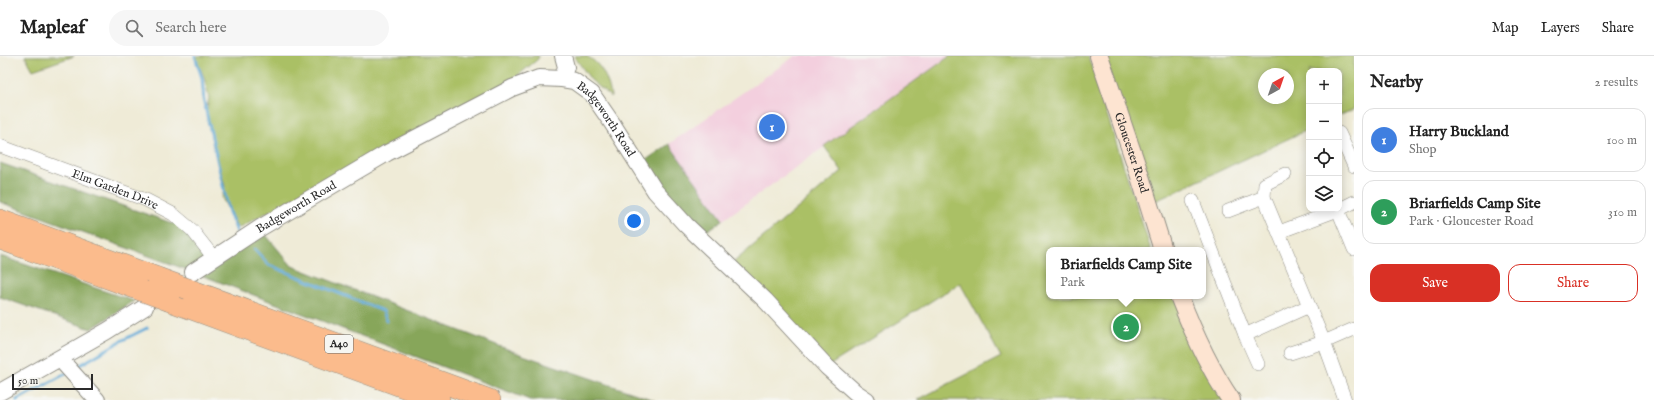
<!DOCTYPE html>
<meta charset="utf-8">
<style>
:root{--surface:#fff;--page:#f6f6f6;--text:#222;--muted:#767676;--line:#e0e0e0;--accent:#d93025}
body{margin:0;font-family:"IM FELL English",serif;background:var(--page);color:var(--text)}
.controls{position:absolute;right:12px;top:12px;display:grid;overflow:hidden;border-radius:8px;box-shadow:0 2px 10px #0003}
.controls button{width:36px;height:36px;display:grid;place-items:center;padding:0;border:0;border-bottom:1px solid var(--line);background:var(--surface);color:var(--text);font:20px sans-serif}
.compass{position:absolute;left:1258px;top:12px;width:36px;height:36px;border-radius:50%;background:var(--surface);box-shadow:0 2px 10px #0003;rotate:40deg}
.scale{position:absolute;left:12px;bottom:10px;width:81px;box-sizing:border-box;padding-left:4px;border:2px solid #2b2b2b;border-top:0;font-size:11px;line-height:14px;white-space:nowrap;color:#2b2b2b;-webkit-text-stroke:3px #f6f6f2;paint-order:stroke}
.you{position:absolute;left:634px;top:165px;width:14px;height:14px;margin:-10px;border:3px solid #fff;border-radius:50%;background:#1a73e8;box-shadow:0 0 0 6px #1a73e833}
.badge{display:grid;place-items:center;width:26px;height:26px;border-radius:50%;background:var(--accent);color:#fff;font-size:13px;font-weight:700}
.pin{position:absolute;translate:-50% -50%;border:2px solid #fff;box-shadow:0 1px 4px #0006}
.popup{position:absolute;left:1046px;top:191px;width:160px;height:52px;box-sizing:border-box;display:grid;place-content:center;border-radius:8px;background:var(--surface);filter:drop-shadow(0 1px 3px #0005);font-size:13px;white-space:nowrap;color:var(--muted)}
.popup b{font-size:15px;color:var(--text)}
.popup::after{content:'';position:absolute;left:50%;top:100%;margin-left:-8px;border:8px solid transparent;border-top-color:var(--surface)}
.list{margin:0;padding:0;list-style:none}
h2{display:flex;justify-content:space-between;align-items:center;height:52px;margin:0;padding:0 16px;font-size:17px}
h2 small{font-size:13px;font-weight:400;color:var(--muted)}
.list li{display:grid;grid-template-columns:26px 1fr auto;gap:12px;align-items:center;box-sizing:border-box;height:64px;margin:0 8px 8px;padding:0 8px;border:1px solid var(--line);border-radius:12px}
.list b{display:block;font-size:15px;white-space:nowrap}
.list p{margin:0;font-size:13px;white-space:nowrap;color:var(--muted)}
.list em{font-size:13px;font-style:normal;color:var(--muted)}
.actions{display:flex;gap:8px;padding:12px 16px}
.actions a{flex:1;padding:9px 0;border:1px solid var(--accent);border-radius:12px;text-align:center;font-size:14px;color:var(--accent)}
.actions .main{background:var(--accent);color:#fff}
.icon{flex:none;width:22px;height:22px;fill:none;stroke:currentColor;stroke-width:2;stroke-linecap:round;stroke-linejoin:round}
.map{position:relative;flex:none;width:1354px;height:344px;overflow:hidden}
header{display:flex;align-items:center;gap:24px;box-sizing:border-box;height:56px;padding:0 20px;background:var(--surface);border-bottom:1px solid var(--line)}
header strong{font-size:19px}
nav{display:flex;gap:22px;margin-inline-start:auto;font-size:14px}
.search{width:280px;height:36px;background:var(--page);display:flex;align-items:center;gap:10px;box-sizing:border-box;padding:0 14px;border-radius:22px;color:var(--muted);font-size:15px}
main{display:flex}
aside{flex:1;background:var(--surface)}
.map>svg:first-child{display:block}
.built{fill:#f3cfde}
.green{fill:#aac065;stroke:#6a7648;fill-rule:evenodd}
.forest{fill:#87a65a;stroke:#596842}
.lines{fill:none;stroke-linecap:round;stroke-linejoin:round}
.stream{stroke:#5fa9d7;stroke-width:3}
.minor-casing{stroke:#8d8b81;stroke-width:14}
.tertiary-casing{stroke:#8d8b81;stroke-width:18}
.secondary-casing{stroke:#8d8b81;stroke-width:20}
.trunk-casing{stroke:#8d8b81;stroke-width:22}
.minor{stroke:#fff;stroke-width:13}
.tertiary{stroke:#fff;stroke-width:16}
.secondary{stroke:#fde4d1;stroke-width:18}
.trunk{stroke:#fbbb8c;stroke-width:21}
.trunk-bridge-casing{stroke:#8d8b81;stroke-width:22;stroke-linecap:butt}
.trunk-bridge{stroke:#fbbb8c;stroke-width:21}
.labels{text-anchor:middle;dominant-baseline:central;stroke-width:3;stroke-linejoin:round;paint-order:stroke}
.shield{fill:#f6f6f2;stroke:#686867;stroke-width:1}
.shield-label{font-size:11px;font-weight:bold;fill:#2b2b2b}
.street-label{font-size:12px;fill:#2b2b2b;stroke:#f6f6f2}
</style>
<header>
<strong>Mapleaf</strong>
<div class="search"><svg class="icon" aria-label="search" viewBox="0 0 24 24"><circle cx="10" cy="10" r="6"/><path d="M15 15l6 6"/></svg>Search here</div>
<nav><a>Map</a><a>Layers</a><a>Share</a></nav>
</header>
<main>
<div class="map">
<svg width="1354" height="344" viewBox="0 0 1354 344">
<rect width="100%" height="100%" fill="#f6f6f2"/>
<filter id="ink" filterUnits="userSpaceOnUse"><feTurbulence type="fractalNoise" baseFrequency=".025" numOctaves="2"/><feDisplacementMap in="SourceGraphic" scale="8" xChannelSelector="R" yChannelSelector="G"/><feConvolveMatrix kernelMatrix="1 2 1 2 8 2 1 2 1" color-interpolation-filters="sRGB"/></filter>
<filter id="wash" filterUnits="userSpaceOnUse"><feTurbulence type="fractalNoise" baseFrequency=".012" numOctaves="4" result="noise"/><feDisplacementMap in="SourceGraphic" scale="16" xChannelSelector="R" yChannelSelector="G"/><feGaussianBlur stdDeviation="0.9" result="paint"/><feColorMatrix in="noise" values="0 0 0 0 0 0 0 0 0 0 0 0 0 0 0 0 0 1.4 0 .05"/><feComposite in="paint" operator="in"/></filter>
<g filter="url(#wash)">
<rect width="100%" height="100%" fill="#efebd7"/>
<path class="built" d="M 795,0 L 950,0 L 723,164 L 669,88 Z"/>
<path class="green" d="M 25,0 L 74,0 L 33,14 Z
M 195,0 L 539,0 L 538,3 L 510,26 L 238,172 L 222,142 L 225,130 L 213,90 L 206,57 L 209,42 L 204,21 Z
M 574,0 C 577,0 581,0 584,0 C 600,3 610,27 611,41 L 591,24 Z
M 950,0 L 1088,0 L 1151,194 L 1049,194 L 1049,240 L 1179,240 L 1231,344 L 917,344 L 1001,301 L 960,227 L 827,311 L 729,210 L 842,115 L 824,90 Z
M 1099,0 L 1354,0 L 1354,53 L 1339,60 L 1339,15 L 1309,15 L 1309,73 L 1149,148 ZM 1264,18 L 1288,18 L 1288,42 L 1264,42 Z"/>
<path class="forest" d="M 669,88 L 723,164 L 698,181 L 639,109 Z
M 0,107 L 192,174 L 214,202 L 260,172 L 292,210 L 520,298 L 654,344 L 530,344 L 193,216 L 0,146 Z
M 0,200 L 134,245 L 91,273 L 0,241 Z"/>
<g class="lines">
<path class="stream" d="M 195,0 L 202,22 L 204,46 L 229,156 L 237,176
M 254,193 L 269,209 L 383,255 L 387,265
M 75,312 L 121,285 L 147,272
M 17,344 L 67,317"/>
</g>
</g>
<g filter="url(#ink)">
<g class="lines">
<g class="minor-casing">
<g id="minor">
<path d="M 1339,77 L 1354,110"/>
<path id="s1" d="M 0,90 L 146,144 L 173,158 L 192,174 L 214,202"/>
<path d="M 1285,118 L 1265,128 L 1264,141 L 1324,286 L 1354,273"/>
<path d="M 1193,145 L 1245,279 L 1309,250"/>
<path d="M 1338,154 L 1354,193"/>
<path d="M 1228,155 L 1264,141"/>
<path d="M 1279,176 L 1338,154 L 1354,146"/>
<path d="M 1245,279 L 1258,308"/>
<path d="M 1290,297 L 1324,286 L 1345,344"/>
</g>
</g>
<g class="tertiary-casing">
<g id="tertiary">
<path d="M 562,23 L 566,11 L 563,0"/>
<path id="s2" d="M 193,216 L 260,172 L 387,97 L 512,32 L 539,22 L 562,23 L 574,25 L 592,38 L 612,67 L 655,135 L 686,169 L 765,244 L 827,311 L 855,336 L 867,344"/>
<path d="M 60,303 L 97,344"/>
<path d="M 0,336 L 107,275 L 145,251"/>
</g>
</g>
<g class="secondary-casing">
<g id="secondary">
<path id="s3" d="M 1099,0 L 1138,114 L 1163,194"/>
<path d="M 1179,240 C 1193,276 1209,312 1231,344"/>
</g>
</g>
<g class="trunk-casing">
<path id="trunk" d="M 0,164 L 158,222
M 0,183 L 143,235
M 188,233 L 490,344
M 170,245 L 439,344"/>
</g>
<use href="#minor" class="minor"/>
<use href="#tertiary" class="tertiary"/>
<use href="#secondary" class="secondary"/>
<use href="#trunk" class="trunk"/>
<g class="trunk-bridge-casing">
<path id="trunk-bridge" d="M 158,222 L 188,233
M 143,235 L 170,245"/>
</g>
<use href="#trunk-bridge" class="trunk-bridge"/>
</g>
</g>
<g class="labels">
<rect class="shield" x="325" y="279" width="28" height="18" rx="3"/>
<g class="shield-label">
<text x="339" y="288">A40</text>
</g>
<g class="street-label">
<text stroke="none"><textPath href="#s2" startOffset="483">Badgeworth Road</textPath></text>
<text stroke="none"><textPath href="#s3" startOffset="102">Gloucester Road</textPath></text>
<text stroke="none"><textPath href="#s1" startOffset="123">Elm Garden Drive</textPath></text>
<text stroke="none"><textPath href="#s2" startOffset="122">Badgeworth Road</textPath></text>
</g>
</g>
</svg>
<div class="controls">
<button>+</button>
<button>−</button>
<button><svg class="icon" aria-label="locate" viewBox="0 0 24 24"><circle cx="12" cy="12" r="6"/><path d="M12 2v4M12 18v4M2 12h4M18 12h4"/></svg></button>
<button><svg class="icon" aria-label="layers" viewBox="0 0 24 24"><path d="M12 4l9 5-9 5-9-5zM3 14l9 5 9-5"/></svg></button>
</div>
<svg class="compass" viewBox="-18 -18 36 36"><path d="M0-13l5 13h-10z" fill="#e53935"/><path d="M0 13l5-13h-10z" fill="#767676"/></svg>
<div class="scale">50 m</div>
<div class="you"></div>
<div class="pin badge" style="left:772px;top:71px;background:#3f7fe0">1</div>
<div class="pin badge" style="left:1126px;top:271px;background:#2e9e5b">2</div>
<div class="popup"><b>Briarfields Camp Site</b>Park</div>
</div>
<aside>
<h2>Nearby<small>2 results</small></h2>
<ul class="list">
<li><span class="badge" style="background:#3f7fe0">1</span><div><b>Harry Buckland</b><p>Shop</p></div><em>100 m</em></li>
<li><span class="badge" style="background:#2e9e5b">2</span><div><b>Briarfields Camp Site</b><p>Park · Gloucester Road</p></div><em>310 m</em></li>
</ul>
<div class="actions"><a class="main">Save</a><a>Share</a></div>
</aside>
</main>
